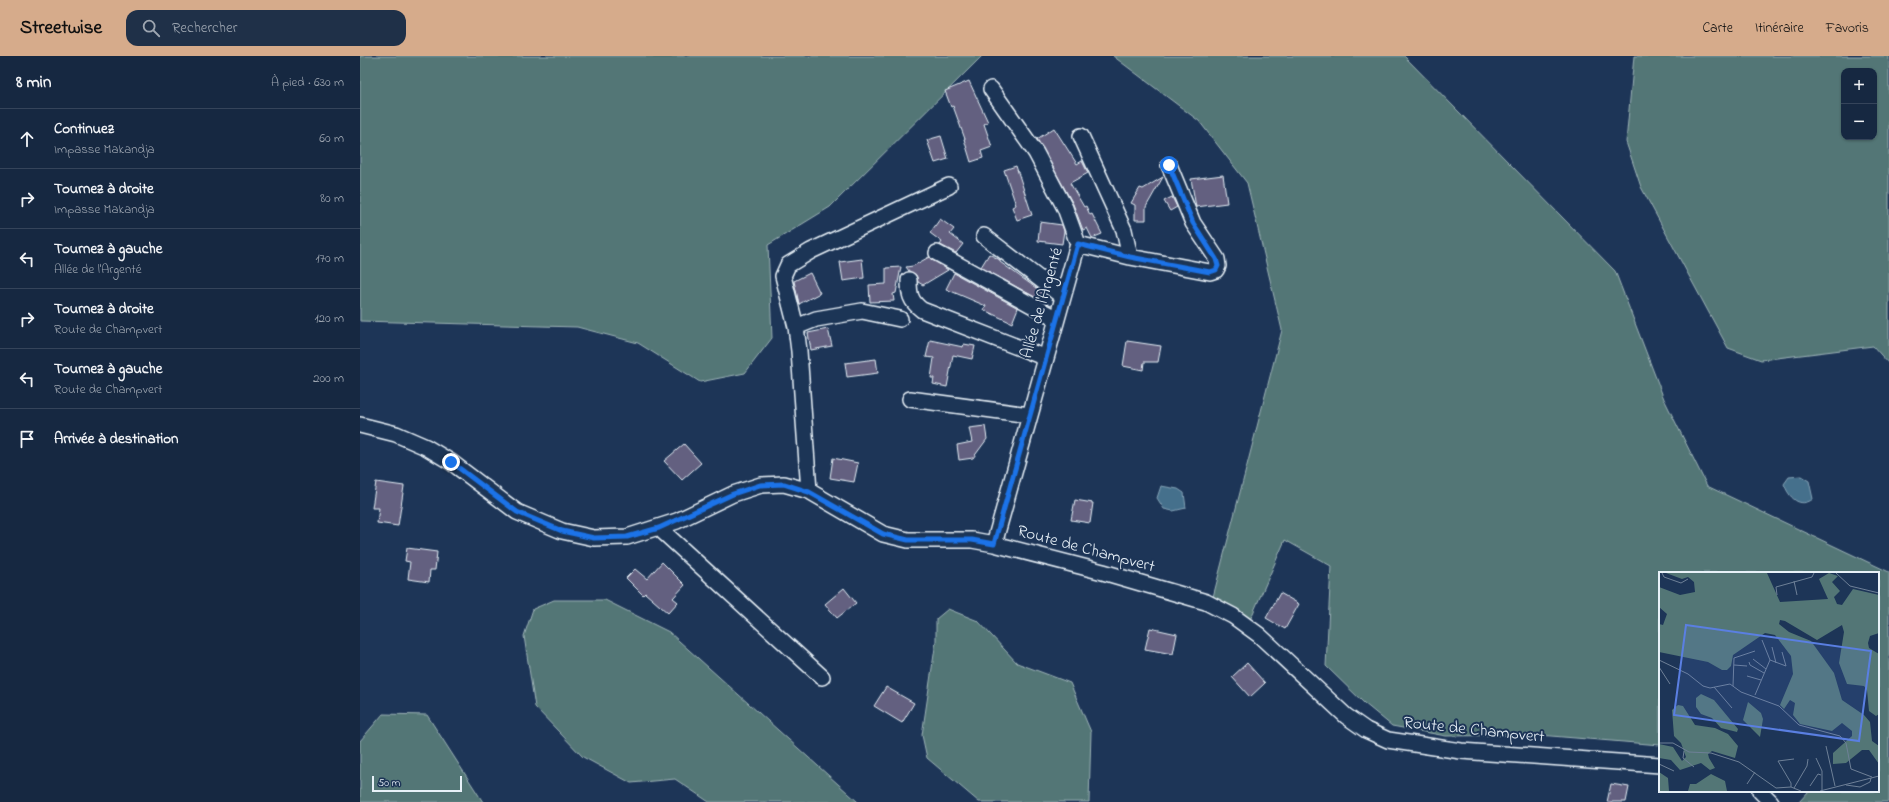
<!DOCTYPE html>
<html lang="fr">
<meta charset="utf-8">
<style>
:root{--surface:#162841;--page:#1f3048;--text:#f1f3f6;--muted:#9ea6b1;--line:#35445a;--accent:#d6ab8b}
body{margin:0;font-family:"Indie Flower",sans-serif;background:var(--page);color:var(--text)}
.controls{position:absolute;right:12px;top:12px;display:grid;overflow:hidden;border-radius:8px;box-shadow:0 1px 3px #0004}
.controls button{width:36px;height:36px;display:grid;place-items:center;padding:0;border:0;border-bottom:1px solid var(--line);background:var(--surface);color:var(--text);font:20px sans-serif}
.scale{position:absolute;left:12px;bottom:10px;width:90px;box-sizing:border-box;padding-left:4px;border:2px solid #e8f1f8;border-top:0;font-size:11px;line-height:14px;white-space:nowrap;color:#e8f1f8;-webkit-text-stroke:3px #1d3557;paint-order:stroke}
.stop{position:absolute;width:12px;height:12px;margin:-9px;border:3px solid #1a73e8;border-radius:50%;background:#fff}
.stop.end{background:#1a73e8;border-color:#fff;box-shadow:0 1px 4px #0008}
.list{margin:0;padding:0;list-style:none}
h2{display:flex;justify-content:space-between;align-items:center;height:52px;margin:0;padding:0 16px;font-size:17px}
h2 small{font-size:13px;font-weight:400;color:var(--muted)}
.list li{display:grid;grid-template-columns:26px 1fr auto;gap:12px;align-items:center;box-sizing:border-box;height:60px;padding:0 16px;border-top:1px solid var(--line)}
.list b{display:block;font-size:15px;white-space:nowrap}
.list p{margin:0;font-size:13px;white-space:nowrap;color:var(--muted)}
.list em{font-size:13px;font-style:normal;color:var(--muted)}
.icon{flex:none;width:22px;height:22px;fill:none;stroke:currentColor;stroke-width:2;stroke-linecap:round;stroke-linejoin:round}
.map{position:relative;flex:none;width:1529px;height:746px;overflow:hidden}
header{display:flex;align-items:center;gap:24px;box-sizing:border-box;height:56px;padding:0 20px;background:var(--accent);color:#111}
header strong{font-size:19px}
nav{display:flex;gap:22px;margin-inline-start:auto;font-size:14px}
.search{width:280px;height:36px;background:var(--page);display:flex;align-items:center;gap:10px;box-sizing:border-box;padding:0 14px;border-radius:12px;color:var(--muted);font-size:15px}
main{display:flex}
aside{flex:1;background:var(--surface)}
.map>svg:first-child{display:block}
.green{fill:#537676;stroke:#9eb4b7;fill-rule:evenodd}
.water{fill:#45708c;stroke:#86a4b7}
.building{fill:#636080;stroke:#e8f1f8}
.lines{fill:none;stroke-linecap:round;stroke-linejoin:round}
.minor-casing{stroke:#e8f1f8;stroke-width:18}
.minor{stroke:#1d3557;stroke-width:15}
.route{stroke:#1a73e8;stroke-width:5}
.labels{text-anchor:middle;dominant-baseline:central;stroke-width:4;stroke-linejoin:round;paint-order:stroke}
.street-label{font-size:17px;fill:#e8f1f8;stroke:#1d3557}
.inset-road{fill:none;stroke:#6e8097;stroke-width:1}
.view{fill:#5a7fe2;fill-opacity:0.15;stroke:#5a7fe2;stroke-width:2}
.inset-edge{fill:none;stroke:#e8f1f8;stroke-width:2}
</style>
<header>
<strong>Streetwise</strong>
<div class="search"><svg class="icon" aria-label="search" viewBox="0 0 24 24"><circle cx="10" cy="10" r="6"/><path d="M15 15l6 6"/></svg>Rechercher</div>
<nav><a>Carte</a><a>Itinéraire</a><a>Favoris</a></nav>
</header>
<main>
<aside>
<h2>8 min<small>À pied · 630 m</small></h2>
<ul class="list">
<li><svg class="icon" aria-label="ahead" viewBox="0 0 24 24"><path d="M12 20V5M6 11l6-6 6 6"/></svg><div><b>Continuez</b><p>Impasse Makandja</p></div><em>60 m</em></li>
<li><svg class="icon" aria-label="right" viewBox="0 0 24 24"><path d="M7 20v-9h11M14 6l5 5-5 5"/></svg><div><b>Tournez à droite</b><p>Impasse Makandja</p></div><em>80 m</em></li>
<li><svg class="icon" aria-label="left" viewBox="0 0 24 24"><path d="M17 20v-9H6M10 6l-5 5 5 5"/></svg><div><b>Tournez à gauche</b><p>Allée de l'Argenté</p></div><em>170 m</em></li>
<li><svg class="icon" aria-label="right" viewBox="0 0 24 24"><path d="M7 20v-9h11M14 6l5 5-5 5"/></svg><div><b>Tournez à droite</b><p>Route de Champvert</p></div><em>120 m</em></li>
<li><svg class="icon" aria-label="left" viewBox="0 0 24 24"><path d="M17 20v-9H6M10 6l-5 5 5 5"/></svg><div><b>Tournez à gauche</b><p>Route de Champvert</p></div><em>200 m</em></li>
<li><svg class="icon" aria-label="arrive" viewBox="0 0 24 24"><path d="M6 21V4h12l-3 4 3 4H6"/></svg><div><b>Arrivée à destination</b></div></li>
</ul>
</aside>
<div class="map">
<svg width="1529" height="746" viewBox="0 0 1529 746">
<rect width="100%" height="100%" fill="#1d3557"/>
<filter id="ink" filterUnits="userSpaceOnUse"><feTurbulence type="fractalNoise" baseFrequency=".025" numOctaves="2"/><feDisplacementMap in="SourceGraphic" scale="8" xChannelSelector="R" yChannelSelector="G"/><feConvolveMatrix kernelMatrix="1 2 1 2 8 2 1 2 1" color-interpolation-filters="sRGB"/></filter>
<g filter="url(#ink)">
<path class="green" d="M 0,0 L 622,0 L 470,151 L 408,189 L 412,282 L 385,317 L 340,326 L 278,287 L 217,271 L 0,265 Z
M 753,0 L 1044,0 L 1255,215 L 1304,343 L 1347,430 L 1529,516 L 1529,746 L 1439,746 L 1449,735 L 1518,735 L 1518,517 L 1300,517 L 1300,689 L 1179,679 L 1086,680 L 1032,670 L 1004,647 L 966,610 L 971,510 L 925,484 L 890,564 L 853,541 L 922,274 L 887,127 L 839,65 Z
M 1274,0 L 1529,0 L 1529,308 L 1513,290 L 1401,304 L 1368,292 L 1281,131 L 1266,86 ZM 1484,15 L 1514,15 L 1514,81 L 1484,81 Z
M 194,544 L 245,544 L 309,576 L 498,746 L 349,746 L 315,723 L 271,727 L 223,701 L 175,651 L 164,580 L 173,553 Z
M 588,553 L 618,565 L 657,607 L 710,627 L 731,676 L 729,746 L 619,746 L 567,702 L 562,679 L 576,585 L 576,563 Z
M 23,658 L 67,659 L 123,746 L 0,746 L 0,685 Z"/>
<path class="water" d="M 1441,420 L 1449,425 L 1453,443 C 1439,453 1429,441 1424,428 L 1429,421 Z
M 801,430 L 818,433 L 824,437 L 826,452 L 813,455 L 804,453 L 797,442 Z"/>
<path class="building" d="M 609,25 L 628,66 L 624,68 L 632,91 L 621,95 L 623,102 L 611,106 L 604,83 L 605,83 L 593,50 L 591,51 L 585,35 Z
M 694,72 L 717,108 L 722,105 L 728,117 L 710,127 L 724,151 L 726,150 L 730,159 L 732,158 L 742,178 L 732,182 L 727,172 L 723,174 L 713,148 L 677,83 Z
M 581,80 L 588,103 L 575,107 L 567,84 Z
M 656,110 L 672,159 L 657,164 L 652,151 L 656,149 L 644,114 Z
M 863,119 L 867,147 L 836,151 L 831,123 Z
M 803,121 L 786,151 L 786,164 L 775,164 L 775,149 L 771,147 L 780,132 L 783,133 Z
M 812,141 L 817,151 L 810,155 L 804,145 Z
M 580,163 L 594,173 L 590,178 L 603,188 L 596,197 L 580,189 L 582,186 L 570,177 Z
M 680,166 L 702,169 L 704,175 L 702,188 L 678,185 Z
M 629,198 L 640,204 L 640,206 L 683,237 L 678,243 L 621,211 Z
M 569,201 L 588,214 L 563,229 L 558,226 L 556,219 L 549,215 L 546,211 L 553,210 Z
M 502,203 L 504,222 L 483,225 L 480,206 Z
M 541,211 L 536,237 L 533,238 L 534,245 L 510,246 L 509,229 L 526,228 L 526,212 Z
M 450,217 L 460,237 L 439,248 L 434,225 Z
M 594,217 L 658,252 L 652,267 L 624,254 L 626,250 L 586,233 Z
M 468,273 L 472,290 L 451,294 L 448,277 Z
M 570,284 L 603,291 L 604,288 L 615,290 L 612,303 L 593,299 L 587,331 L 573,328 L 574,322 L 571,322 L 574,302 L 566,301 Z
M 767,285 L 801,290 L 798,306 L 784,306 L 783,314 L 763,310 Z
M 516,303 L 518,317 L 487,321 L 485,307 Z
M 625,370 L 627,383 L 613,402 L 599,404 L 597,389 L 612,386 L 609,372 Z
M 324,388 L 341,407 L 322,424 L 304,405 Z
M 473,402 L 498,407 L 494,426 L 470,422 Z
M 16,426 L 44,430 L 38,470 L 17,467 L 19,452 L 12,452 Z
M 715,444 L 733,447 L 730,467 L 711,464 Z
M 47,492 L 77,496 L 75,514 L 70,514 L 69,526 L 48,523 L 50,506 L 45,505 Z
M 302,506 L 325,529 L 313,542 L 318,546 L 308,557 L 285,537 L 283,539 L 266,522 L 275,513 L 287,523 Z
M 484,532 L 496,547 L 477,562 L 465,548 Z
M 920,537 L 939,548 L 925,573 L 906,562 Z
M 790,572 L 817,578 L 813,598 L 785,593 Z
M 887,607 L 905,627 L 890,641 L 872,621 Z
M 526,631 L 554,647 L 542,667 L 514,650 Z
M 1251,728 L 1269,731 L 1266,746 L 1247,746 Z"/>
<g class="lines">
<g class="minor-casing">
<path id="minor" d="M 631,33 L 676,97 L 705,152 L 718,188 L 634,488
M 721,80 L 764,174 L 770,201
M 624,180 L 703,241
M 718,188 L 770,201 L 850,216 L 856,214 L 858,210 L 857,203 L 833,167 L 809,109
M 577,197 L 697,263
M 549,224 C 549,238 550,245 562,254 L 686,302
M 436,271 L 456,263 L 502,255 L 540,263
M 550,343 L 669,359
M 0,369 L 36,378 L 66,391 L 91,406 L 157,456 L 202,475 L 234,482 L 267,481 L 317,465 L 373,438 L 401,429 L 424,428 L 449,435 L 523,478 L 548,484 L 612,484 L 634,488 L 743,516 L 846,546 L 873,560 L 899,579 L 986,660 L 1006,674 L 1028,684 L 1101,695 L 1300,709
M 449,435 L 439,295 L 436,271 L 423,220 L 428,209 L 451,195 L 589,130
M 299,472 L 462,621
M 1400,735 L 1411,746"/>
</g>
<use href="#minor" class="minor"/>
</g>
</g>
<g class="lines" filter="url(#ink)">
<path class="route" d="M 91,406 L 157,456 L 202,475 L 234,482 L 267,481 L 299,472 L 373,438 L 400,429 L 424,428 L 449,436 L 523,478 L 548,484 L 612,484 L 634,488 L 718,188 L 770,201 L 850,216 L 856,214 L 858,210 L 856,203 L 833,167 L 809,109"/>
</g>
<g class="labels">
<g class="street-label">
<text transform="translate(682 247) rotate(-74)">Allée de l'Argenté</text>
<text transform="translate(726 493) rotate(15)">Route de Champvert</text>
<text transform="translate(1114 674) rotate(6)">Route de Champvert</text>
</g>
</g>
<g transform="translate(1299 516)">
<rect width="220" height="220" fill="#1d3557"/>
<path d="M 7,1 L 108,1 L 121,30 L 169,27 L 160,7 L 170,1 L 179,4 L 173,10 L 181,19 L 175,25 L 178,32 L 183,33 L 194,17 L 220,23 L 220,61 L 211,64 L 209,71 L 210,76 L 220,82 L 220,142 L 217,144 L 210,139 L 208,118 L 205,114 L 188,112 L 180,91 L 185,60 L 183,53 L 158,68 L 126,49 L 121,48 L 120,52 L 130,60 L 152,69 L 175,101 L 183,128 L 205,143 L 211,150 L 213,169 L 220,174 L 220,192 L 210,178 L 203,178 L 187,191 L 174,192 L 174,181 L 193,164 L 193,159 L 183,151 L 173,159 L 141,152 L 134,143 L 136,131 L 131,128 L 125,137 L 121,133 L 134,102 L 132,84 L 116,63 L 106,61 L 74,83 L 72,94 L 68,98 L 63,98 L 49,90 L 0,80 L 0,52 L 4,53 L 8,42 L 0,35 L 0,15 L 21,23 L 36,20 L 35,10 L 29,5 L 23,7 ZM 42,122 L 55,128 L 79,157 L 78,160 L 62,156 L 53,146 L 42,142 L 37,135 L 37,126 ZM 89,130 L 102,141 L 104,147 L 101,165 L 84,148 ZM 19,133 L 24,134 L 36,153 L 56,156 L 69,162 L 79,174 L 76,186 L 53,179 L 49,182 L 50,186 L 56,196 L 51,198 L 42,191 L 21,198 L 12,188 L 0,186 L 0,172 L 14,175 L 23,189 L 27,185 L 22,171 L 15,164 L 13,138 ZM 0,200 L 9,206 L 10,219 L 0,219 ZM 52,202 L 66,209 L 68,219 L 29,219 L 31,212 L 37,212 Z" fill="#537676"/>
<path class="inset-road" d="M 3,1 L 5,5 L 22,11 L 29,7M 177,1 L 191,14 L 220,21M 135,9 L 138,23M 118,23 L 117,15 L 153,5 L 155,1M 113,75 L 117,91M 94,87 L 107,97M 0,88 L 29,102 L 44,114 L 51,116 L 71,112 L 82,120 L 120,134 L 140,153 L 181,164 L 187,171 L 192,197 L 213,205M 111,88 L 127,94 L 123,80M 90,90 L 91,93 L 105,101M 75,93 L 88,94M 0,95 L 11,112M 88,104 L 102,108M 74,114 L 75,86 L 96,79M 55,115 L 73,136M 96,123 L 111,88 L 103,68M 0,171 L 14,171 L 30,180 L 52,181 L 80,190 L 117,216 L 132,215 L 142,219M 167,174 L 176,214M 25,179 L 24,186 L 35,195M 157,186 L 163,199 L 163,219M 0,192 L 15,199M 88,212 L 96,200M 187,213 L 201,215 L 211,210 L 212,206M 151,214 L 159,202 L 162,203M 132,215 L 132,211 L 119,189 L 135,187M 135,216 L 148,194 L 149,187M 161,219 L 220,204"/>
<path class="view" d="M 27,53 L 212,79 L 200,169 L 15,143 Z"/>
<rect width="220" height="220" class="inset-edge"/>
</g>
</svg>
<div class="controls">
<button>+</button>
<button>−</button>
</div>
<div class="scale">50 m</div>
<div class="stop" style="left:809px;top:109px"></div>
<div class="stop end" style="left:91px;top:406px"></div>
</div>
</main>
